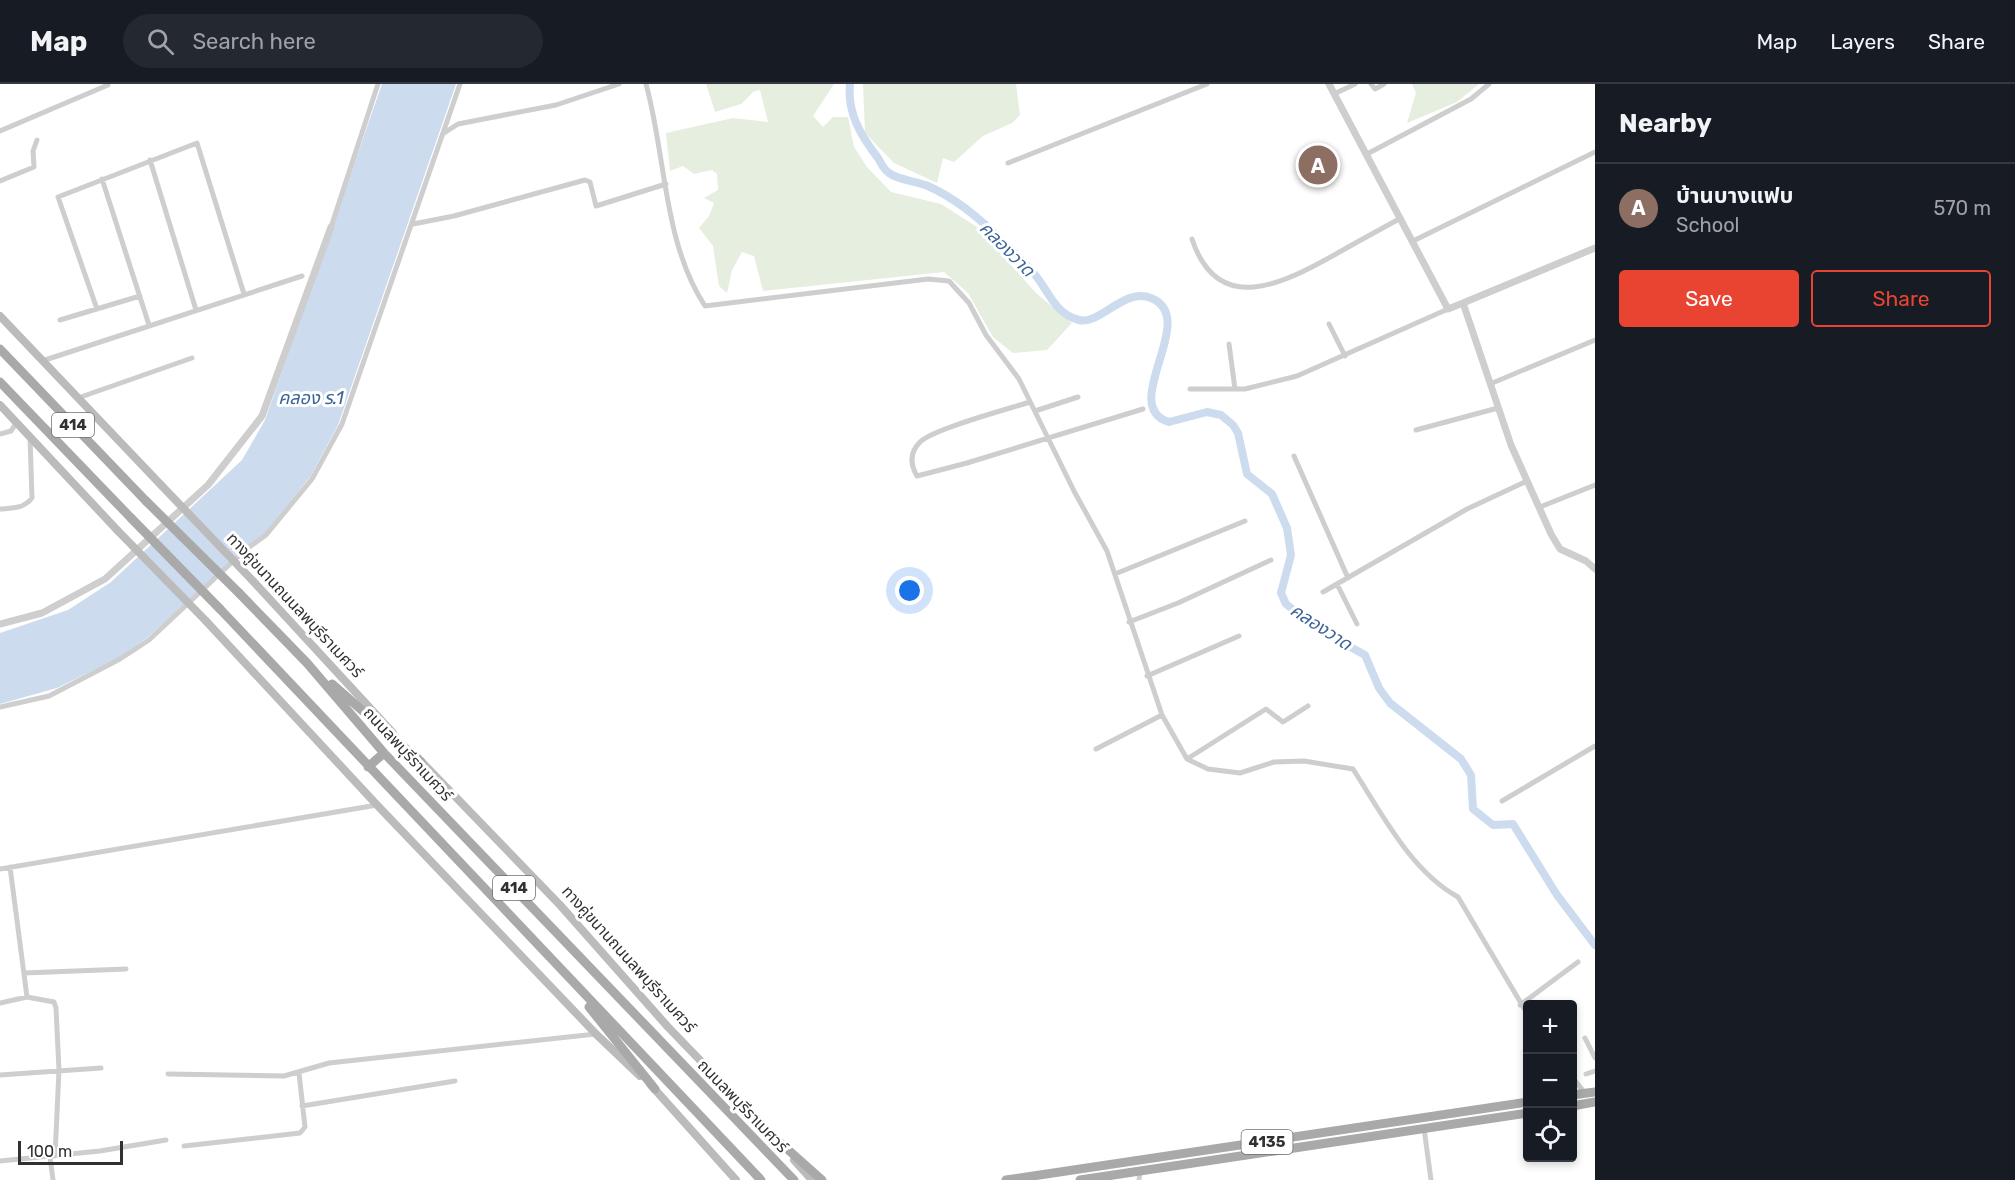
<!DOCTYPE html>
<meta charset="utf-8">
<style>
:root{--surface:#171b24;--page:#242831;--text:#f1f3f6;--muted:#9ea1a6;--line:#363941;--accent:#e94332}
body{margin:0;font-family:Rubik,"Noto Sans Thai",sans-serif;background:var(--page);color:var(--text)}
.controls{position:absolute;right:18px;bottom:18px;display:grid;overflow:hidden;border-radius:6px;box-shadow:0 3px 9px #0003}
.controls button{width:54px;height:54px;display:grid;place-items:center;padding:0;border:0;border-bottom:2px solid var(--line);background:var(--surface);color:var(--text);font:30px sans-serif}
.scale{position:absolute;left:18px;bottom:15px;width:105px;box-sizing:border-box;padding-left:6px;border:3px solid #313131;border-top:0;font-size:16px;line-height:21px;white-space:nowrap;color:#313131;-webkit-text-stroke:4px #fff;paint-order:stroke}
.you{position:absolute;left:910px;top:507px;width:21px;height:21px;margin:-15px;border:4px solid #fff;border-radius:50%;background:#1a73e8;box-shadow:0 0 0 9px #1a73e833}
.badge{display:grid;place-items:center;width:39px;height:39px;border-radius:50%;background:var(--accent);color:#fff;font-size:20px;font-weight:700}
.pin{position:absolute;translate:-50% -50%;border:3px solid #fff;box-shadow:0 2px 6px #0006}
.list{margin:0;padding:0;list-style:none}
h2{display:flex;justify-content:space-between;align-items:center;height:78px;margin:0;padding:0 24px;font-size:26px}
h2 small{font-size:20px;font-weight:400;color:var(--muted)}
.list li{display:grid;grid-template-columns:39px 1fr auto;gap:18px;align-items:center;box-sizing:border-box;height:90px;padding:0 24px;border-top:2px solid var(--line)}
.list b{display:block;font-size:22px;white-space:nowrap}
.list p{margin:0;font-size:20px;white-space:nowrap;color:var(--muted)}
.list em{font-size:20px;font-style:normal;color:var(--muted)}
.actions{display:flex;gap:12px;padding:18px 24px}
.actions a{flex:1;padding:14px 0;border:2px solid var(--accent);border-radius:6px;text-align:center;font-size:21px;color:var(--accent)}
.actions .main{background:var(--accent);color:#fff}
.icon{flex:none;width:33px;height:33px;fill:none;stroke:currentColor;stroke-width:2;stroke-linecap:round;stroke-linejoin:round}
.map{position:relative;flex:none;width:1595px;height:1096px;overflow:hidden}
header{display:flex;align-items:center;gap:36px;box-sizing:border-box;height:84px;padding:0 30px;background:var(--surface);border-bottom:2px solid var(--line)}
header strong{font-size:28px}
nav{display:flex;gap:33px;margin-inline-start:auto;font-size:21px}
.search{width:420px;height:54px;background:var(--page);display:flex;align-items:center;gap:15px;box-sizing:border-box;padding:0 21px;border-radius:33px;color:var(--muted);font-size:22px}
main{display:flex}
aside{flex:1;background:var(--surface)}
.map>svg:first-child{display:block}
.green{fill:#e5eedf}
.water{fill:#ccdbee}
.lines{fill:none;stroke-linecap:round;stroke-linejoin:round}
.canal{stroke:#ccdbee;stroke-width:8}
.minor{stroke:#cecece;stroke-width:5}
.tertiary{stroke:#cecece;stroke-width:7}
.secondary{stroke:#bbb;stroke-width:8}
.primary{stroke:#a9a9a9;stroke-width:9}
.secondary-bridge{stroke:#bbb;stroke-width:8}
.primary-bridge{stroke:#a9a9a9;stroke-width:9}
.labels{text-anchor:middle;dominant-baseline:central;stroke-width:6;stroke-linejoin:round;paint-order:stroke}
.shield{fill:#fff;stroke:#6f6f6f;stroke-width:1.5}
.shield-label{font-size:15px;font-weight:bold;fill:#313131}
.street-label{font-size:16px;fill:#313131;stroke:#fff}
.water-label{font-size:18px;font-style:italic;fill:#3c6496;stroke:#fff}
</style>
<header>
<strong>Map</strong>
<div class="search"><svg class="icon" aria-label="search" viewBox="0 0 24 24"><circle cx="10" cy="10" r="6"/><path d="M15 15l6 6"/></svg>Search here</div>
<nav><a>Map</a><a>Layers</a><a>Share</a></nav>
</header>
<main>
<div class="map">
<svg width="1595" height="1096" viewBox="0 0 1595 1096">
<rect width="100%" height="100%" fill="#fff"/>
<path class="green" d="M 706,0 L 834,0 L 813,32 L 823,43 L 833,33 L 848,33 L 854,63 L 867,83 L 891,108 L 941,120 L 977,143 L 1036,209 L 1072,239 L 1047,266 L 1013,269 L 993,253 L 968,209 L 944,188 L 763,207 L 754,172 L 742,168 L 732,186 L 727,209 L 719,202 L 713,162 L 699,144 L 709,132 L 714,119 L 704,114 L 718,106 L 717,90 L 712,86 L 694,90 L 683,82 L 670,87 L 666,49 L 733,34 L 768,38 L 760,6 L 753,8 L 741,20 L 715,28 Z
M 863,0 L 1016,0 L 1020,31 L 1012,39 L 983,52 L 954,78 L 943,74 L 937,99 L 894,79 L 865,49 Z
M 1412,0 L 1479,0 L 1457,18 L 1407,39 L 1416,9 Z"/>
<path class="water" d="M 382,0 L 456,0 L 338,341 L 310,393 L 267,447 L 147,554 L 120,573 L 57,604 L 0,620 L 0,549 L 68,526 L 111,498 L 242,376 L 265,336 Z"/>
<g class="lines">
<path class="canal" d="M 850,0 C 847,29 861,52 878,74 C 881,79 884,86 889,89 C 898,96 916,97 928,102 C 957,115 982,136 1004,159 C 1015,169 1026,180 1036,192 C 1049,208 1055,230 1079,236 C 1101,241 1124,203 1151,214 C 1201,234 1117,322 1169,338 L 1207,328 L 1221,331 L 1233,341 L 1238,349 L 1247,390 L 1272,410 L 1287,444 L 1291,471 L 1281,509 L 1286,520 L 1316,544 L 1365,571 L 1379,604 L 1390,619 L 1461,675 L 1471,691 L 1473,725 L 1493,741 L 1513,740 L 1557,811 L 1595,861"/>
<path class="minor" d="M 646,0 C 666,72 663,158 705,222 L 928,195 L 949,197 L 969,219 L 986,251 L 1019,295 L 1074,407 L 1107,467 L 1162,631 L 1187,675 L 1208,685 L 1240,689 L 1274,678 L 1304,677 L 1353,685 C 1382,730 1411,787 1458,813 L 1528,931
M 1371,0 L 1375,5 L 1384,0
M 1334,10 L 1355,0
M 0,47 L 108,1
M 444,49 L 458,40 L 556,21 L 619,0
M 1367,70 L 1471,15 L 1489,0
M 150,76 L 196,226
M 1008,79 L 1207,0
M 102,95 L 149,241
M 0,97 L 34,83 L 33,67 L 37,56
M 413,140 L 454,132 L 585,96 L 590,98 L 596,122 L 666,100
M 331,143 L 378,0
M 1192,155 C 1218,234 1284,199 1336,170 C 1357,158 1379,146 1401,134
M 1413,157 L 1595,68
M 97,225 L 58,113 L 197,59 L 244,210
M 60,236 L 140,212
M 1329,240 L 1345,272
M 1229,260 L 1235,305
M 42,277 L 302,192
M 1490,300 L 1595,256
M 1190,305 L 1245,305 L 1297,292 L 1448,225
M 78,314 L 192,274
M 1030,318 C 1008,325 933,345 920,358 C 910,368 910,380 917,392 L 967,379 L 1143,325
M 1035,327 L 1078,313
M 1416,346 L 1498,324
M 0,350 L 11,347 L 17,338
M 1294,372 L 1348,494
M 1540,423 L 1595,401
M 0,425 C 13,424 23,425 32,414 L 30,353
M 1115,490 L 1245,437
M 1337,500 L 1357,540
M 1323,508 L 1467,425 L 1527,397
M 1129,538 L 1178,519 L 1271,476
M 1147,592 L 1239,552
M 0,623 L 49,612 L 120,575 L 149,556 L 244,467 L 266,451 L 312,395 L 342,340 L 460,0
M 1096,665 L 1162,631
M 1187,675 L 1266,625 L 1283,638 L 1308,622
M 1502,717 L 1595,662
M 0,785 L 377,721
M 24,889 L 126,885
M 27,913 L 54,918 L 56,924 L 59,986 L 55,1072
M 0,919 L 27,913 L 10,783
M 1520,921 L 1578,878
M 1585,954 L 1595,974
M 168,990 L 284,992 L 329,979 L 596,950
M 1586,990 L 1595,987
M 0,991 L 101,984
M 1572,993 L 1585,1009
M 302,1022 L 455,997
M 1424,1044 L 1431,1096
M 184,1062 L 300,1049 L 305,1043 L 299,989
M 50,1073 L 53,1096
M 0,1077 L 100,1067 L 166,1056
M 1139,1096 L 1140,1087"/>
<path class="tertiary" d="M 1329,0 L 1448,225 L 1463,219 L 1511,361 L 1551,450 L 1560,465 L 1586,477 L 1595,485
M 1463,219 L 1595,164
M 0,540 L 42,529 L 105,495 L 208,401 L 262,332 L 331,143"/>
<path class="secondary" d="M 0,232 L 162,402
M 0,321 L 118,447
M 253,497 L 393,649
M 206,537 L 377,721 L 596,950 L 640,992
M 417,673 L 560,821 L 668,943 L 780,1059
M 650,1000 L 736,1096
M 794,1076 L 812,1096"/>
<path class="primary" d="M 0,265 L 146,417
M 0,298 L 131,434
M 239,509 L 307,579 L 384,669 L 794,1096
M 220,525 L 761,1096
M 332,600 L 421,678
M 368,683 L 384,669
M 589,923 L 655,1005
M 1572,1011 L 1595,1008
M 1572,1022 L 1595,1018
M 776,1055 L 822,1096
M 1006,1096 L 1528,1018
M 1080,1096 L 1528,1029"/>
<path class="secondary-bridge" d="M 162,402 L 253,497
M 118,447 L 206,537"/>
<path class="primary-bridge" d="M 146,417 L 239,509
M 131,434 L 220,525"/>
</g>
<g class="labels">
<g class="shield">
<rect x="52" y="329" width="42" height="24" rx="4.5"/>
<rect x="493" y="792" width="42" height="24" rx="4.5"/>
<rect x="1241.5" y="1046" width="51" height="24" rx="4.5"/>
</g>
<g class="shield-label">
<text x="73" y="341">414</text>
<text x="514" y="804">414</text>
<text x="1267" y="1058">4135</text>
</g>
<g class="street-label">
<text transform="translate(295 521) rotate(47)">ทางคู่ขนานถนนลพบุรีราเมศวร์</text>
<text transform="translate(408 670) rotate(47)">ถนนลพบุรีราเมศวร์</text>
<text transform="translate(629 875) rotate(48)">ทางคู่ขนานถนนลพบุรีราเมศวร์</text>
<text transform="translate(743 1022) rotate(46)">ถนนลพบุรีราเมศวร์</text>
</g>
<g class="water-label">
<text transform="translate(1007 165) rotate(45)">คลองวาด</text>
<text x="311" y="314">คลอง ร.1</text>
<text transform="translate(1321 543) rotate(33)">คลองวาด</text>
</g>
</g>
</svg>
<div class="controls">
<button>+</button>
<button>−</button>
<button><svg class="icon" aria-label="locate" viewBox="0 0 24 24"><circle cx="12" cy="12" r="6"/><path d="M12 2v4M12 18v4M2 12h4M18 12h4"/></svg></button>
</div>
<div class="scale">100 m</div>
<div class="you"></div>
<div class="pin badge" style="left:1318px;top:81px;background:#8d6e63">A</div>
</div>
<aside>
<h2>Nearby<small></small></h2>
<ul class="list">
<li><span class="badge" style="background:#8d6e63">A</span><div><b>บ้านบางแฟบ</b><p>School</p></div><em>570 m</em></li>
</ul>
<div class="actions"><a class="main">Save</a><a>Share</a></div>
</aside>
</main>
